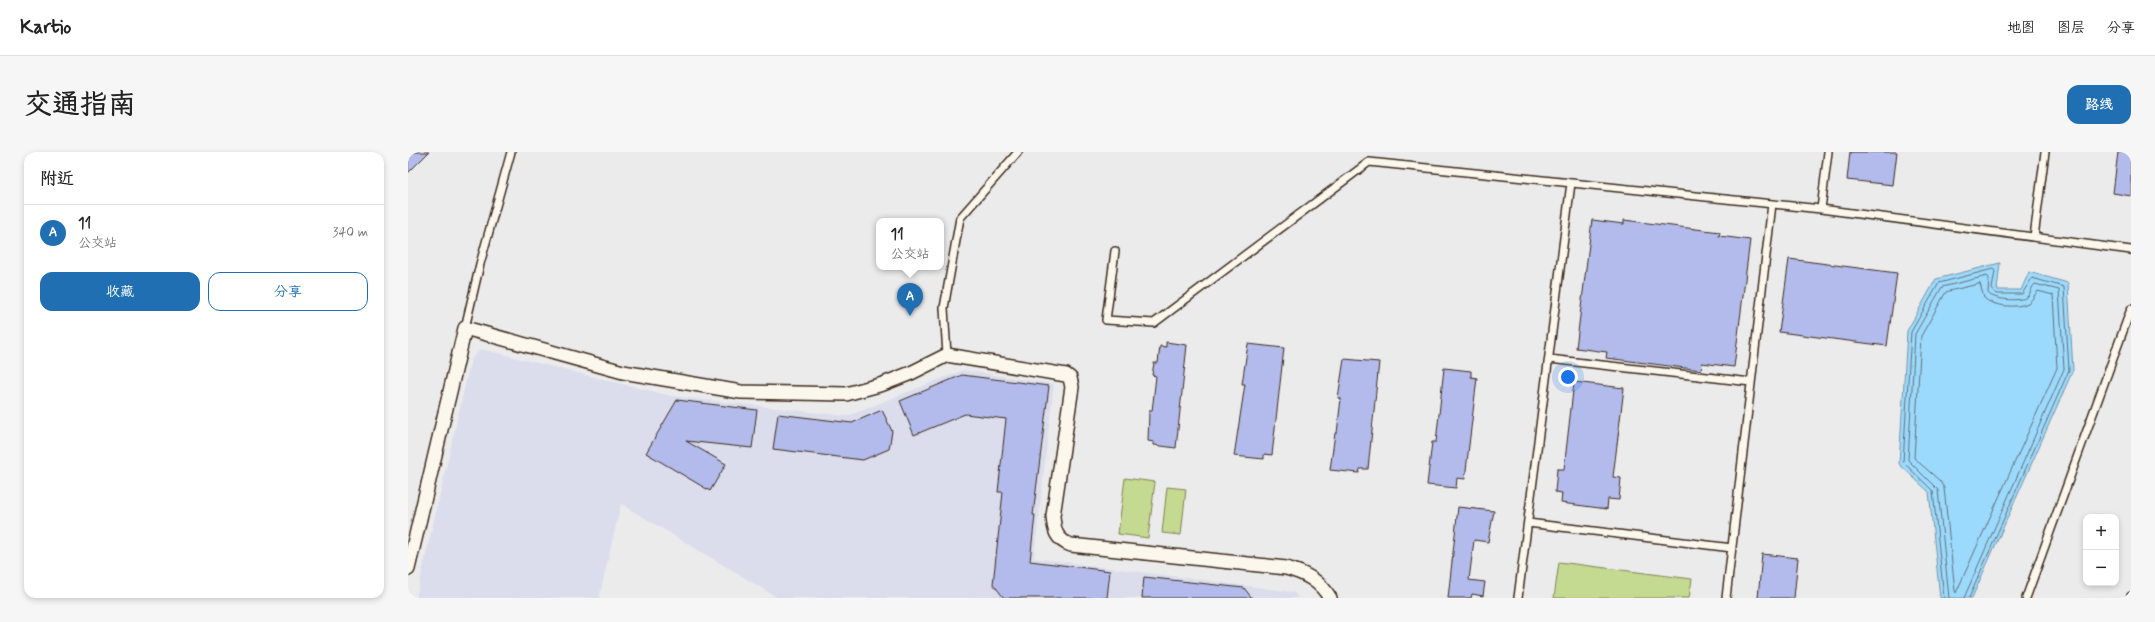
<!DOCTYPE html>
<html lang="zh">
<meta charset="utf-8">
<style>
:root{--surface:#fff;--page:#f6f6f6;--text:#222;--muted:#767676;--line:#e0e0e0;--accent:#1f6fb2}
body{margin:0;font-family:Mynerve,"LXGW WenKai TC",sans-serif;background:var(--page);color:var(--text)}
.controls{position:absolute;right:12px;bottom:12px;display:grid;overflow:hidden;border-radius:8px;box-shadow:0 2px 6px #0003}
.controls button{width:36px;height:36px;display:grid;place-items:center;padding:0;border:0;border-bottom:1px solid var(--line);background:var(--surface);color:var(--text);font:20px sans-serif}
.you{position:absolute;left:1160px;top:225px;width:14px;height:14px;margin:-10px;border:3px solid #fff;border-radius:50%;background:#1a73e8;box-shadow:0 0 0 6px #1a73e833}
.badge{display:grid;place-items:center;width:26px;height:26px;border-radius:50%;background:var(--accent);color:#fff;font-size:13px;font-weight:700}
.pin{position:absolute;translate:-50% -33px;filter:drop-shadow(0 1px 2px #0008)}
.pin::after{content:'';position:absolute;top:21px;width:14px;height:12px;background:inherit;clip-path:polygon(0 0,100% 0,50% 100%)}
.popup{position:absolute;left:468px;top:66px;width:68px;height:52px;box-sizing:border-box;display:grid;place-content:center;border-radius:8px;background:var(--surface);filter:drop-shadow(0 1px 3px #0005);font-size:13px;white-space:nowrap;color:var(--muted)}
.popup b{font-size:15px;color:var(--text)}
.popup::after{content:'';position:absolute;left:50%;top:100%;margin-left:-8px;border:8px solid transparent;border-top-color:var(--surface)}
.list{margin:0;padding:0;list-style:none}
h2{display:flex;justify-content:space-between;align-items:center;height:52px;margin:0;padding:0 16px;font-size:17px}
h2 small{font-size:13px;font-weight:400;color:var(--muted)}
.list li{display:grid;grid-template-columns:26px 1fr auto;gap:12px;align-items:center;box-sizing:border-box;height:56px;padding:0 16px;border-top:1px solid var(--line)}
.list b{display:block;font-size:15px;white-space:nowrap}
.list p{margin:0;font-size:13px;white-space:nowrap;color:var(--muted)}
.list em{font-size:13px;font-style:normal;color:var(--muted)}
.actions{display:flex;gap:8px;padding:12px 16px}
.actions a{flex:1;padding:9px 0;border:1px solid var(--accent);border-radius:12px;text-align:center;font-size:14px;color:var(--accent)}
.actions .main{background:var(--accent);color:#fff}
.map{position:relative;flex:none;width:1723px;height:446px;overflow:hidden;border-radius:12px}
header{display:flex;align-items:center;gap:24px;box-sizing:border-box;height:56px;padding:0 20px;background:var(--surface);border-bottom:1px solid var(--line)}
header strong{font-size:19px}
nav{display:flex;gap:22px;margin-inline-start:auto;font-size:14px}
.intro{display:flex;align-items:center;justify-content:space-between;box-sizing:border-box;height:96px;padding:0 24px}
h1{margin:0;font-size:28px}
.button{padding:10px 18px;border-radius:12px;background:var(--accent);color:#fff;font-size:14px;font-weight:700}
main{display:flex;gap:24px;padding:0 24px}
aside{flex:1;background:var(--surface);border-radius:12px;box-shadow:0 2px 6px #0003}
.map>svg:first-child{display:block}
.built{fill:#dbddec}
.green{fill:#c3da90;stroke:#7f8257}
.water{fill:#9cdafd;stroke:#7594a4}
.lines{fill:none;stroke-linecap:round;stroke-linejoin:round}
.shore{stroke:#627077;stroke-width:1}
.building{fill:#b2bbec;stroke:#3b2a1e}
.service-casing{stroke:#3b2a1e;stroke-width:10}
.minor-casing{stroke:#3b2a1e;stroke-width:16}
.service{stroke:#fbf7ec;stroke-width:7}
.minor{stroke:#fbf7ec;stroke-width:13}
</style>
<header>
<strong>Kartio</strong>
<nav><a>地图</a><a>图层</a><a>分享</a></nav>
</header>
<div class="intro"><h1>交通指南</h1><a class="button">路线</a></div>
<main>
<aside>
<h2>附近<small></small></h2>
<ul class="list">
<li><span class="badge">A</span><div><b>11</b><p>公交站</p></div><em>340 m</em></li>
</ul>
<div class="actions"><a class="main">收藏</a><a>分享</a></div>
</aside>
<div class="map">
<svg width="1723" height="446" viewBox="0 0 1723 446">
<rect width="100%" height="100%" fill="#ecebec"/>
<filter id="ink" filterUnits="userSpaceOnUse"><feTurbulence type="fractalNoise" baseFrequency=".025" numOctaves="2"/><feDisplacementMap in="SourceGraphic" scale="8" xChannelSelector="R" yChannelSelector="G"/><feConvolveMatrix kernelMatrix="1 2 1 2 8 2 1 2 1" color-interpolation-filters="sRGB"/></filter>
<g filter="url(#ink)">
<path class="built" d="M 73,197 L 264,244 L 439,264 L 555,218 L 646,232 L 626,406 L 886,440 L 890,446 L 370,446 L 213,352 L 191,446 L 8,446 L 63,207 Z"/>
<path class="green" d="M 717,326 L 747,330 L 740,386 L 710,382 Z
M 759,335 L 778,337 L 773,383 L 754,381 Z
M 1151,410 L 1284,427 L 1281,446 L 1146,446 Z"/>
<path class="water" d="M 1592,111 L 1589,138 L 1613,138 L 1621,120 L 1660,131 L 1665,218 L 1564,446 L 1532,446 L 1521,340 L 1491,312 L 1499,179 L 1528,127 Z"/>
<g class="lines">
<path class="shore" d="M 1572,132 L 1576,146 C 1583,154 1610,157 1620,151 C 1625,148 1626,143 1630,139 L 1645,143 L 1649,216 L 1548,441 L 1547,439 L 1536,336 L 1532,329 L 1506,306 L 1513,184 L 1538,140 Z
M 1536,446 L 1525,339 L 1495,310 L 1503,180 L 1531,131 L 1585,117 L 1587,119 L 1584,137 L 1588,142 L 1614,142 L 1624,126 L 1656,135 L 1661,218 L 1561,446
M 1541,446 L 1530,338 L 1500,308 L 1507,182 L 1534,135 L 1579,124 L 1581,126 L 1580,141 C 1585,148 1612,150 1619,145 C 1623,142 1623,135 1627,132 L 1651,138 L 1656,217 L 1556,446"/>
</g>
<path class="building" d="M 0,0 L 21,0 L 0,21 Z
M 1442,0 L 1489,0 L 1485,33 L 1439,28 Z
M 1710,0 L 1723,0 L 1723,44 L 1705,41 Z
M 1184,68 L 1216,72 L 1216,68 L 1312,80 L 1311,84 L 1342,88 L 1326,215 L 1294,211 L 1293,218 L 1198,206 L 1199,200 L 1168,196 Z
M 1381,107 L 1489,121 L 1479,194 L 1371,180 Z
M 758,190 L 779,193 L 768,296 L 746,293 L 746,290 L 740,289 L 741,259 L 744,259 L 748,224 L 744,223 L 746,211 L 750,211 L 752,194 L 758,195 Z
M 840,192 L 876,196 L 864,303 L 856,302 L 856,307 L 826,304 L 837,232 L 834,232 Z
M 936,207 L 971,210 L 960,317 L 952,317 L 951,321 L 922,318 L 927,281 L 929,281 L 933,246 L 930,246 Z
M 1036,216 L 1063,219 L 1063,225 L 1069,226 L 1057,327 L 1049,326 L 1048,336 L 1019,333 L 1024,290 L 1028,290 Z
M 554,223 L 641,234 L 625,363 L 627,363 L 622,409 L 702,419 L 699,446 L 596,446 L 585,432 L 595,340 L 590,340 L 598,267 L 557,262 L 506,283 L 492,249 Z
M 1166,230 L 1216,236 L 1205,325 L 1213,326 L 1211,348 L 1200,347 L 1199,357 L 1153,351 L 1154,341 L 1147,340 L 1149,317 L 1156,317 Z
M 269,248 L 349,258 L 344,296 L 278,289 L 318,312 L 302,339 L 238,301 Z
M 474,258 L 484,279 L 481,297 L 455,308 L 365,297 L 370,262 L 444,271 Z
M 1050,355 L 1086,359 L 1080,390 L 1066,388 L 1061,428 L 1077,430 L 1075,444 L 1064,442 L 1063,446 L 1040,446 Z
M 1354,402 L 1390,406 L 1386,446 L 1350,446 Z
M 736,425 L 836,436 L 844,446 L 734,446 Z"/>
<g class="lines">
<g class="service-casing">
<path id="service" d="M 1413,57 L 1420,0
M 1626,85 L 1637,0
M 707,99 L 698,168 L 746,171 L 961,10 L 1413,57 L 1723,98
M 57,176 L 72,112 L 103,0
M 539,203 L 536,156 L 552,66 L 610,0
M 1141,207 L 1343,230
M 1120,371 L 1324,396
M 1110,446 L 1163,31
M 1318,446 L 1364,52
M 1618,446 L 1723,157
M 1722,446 L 1723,444"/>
</g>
<g class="minor-casing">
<path id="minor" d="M 0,417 L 57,176 L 215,220 L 333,240 L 438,242 L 475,232 L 503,221 L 539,203 L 658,223 L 662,226 L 664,235 L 645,364 C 646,378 648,388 663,393 L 878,416 C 897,421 912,429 922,446"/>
</g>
<use href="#service" class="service"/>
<use href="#minor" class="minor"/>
</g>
</g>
</svg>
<div class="controls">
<button>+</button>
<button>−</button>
</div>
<div class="you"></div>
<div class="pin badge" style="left:502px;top:164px">A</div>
<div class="popup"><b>11</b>公交站</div>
</div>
</main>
